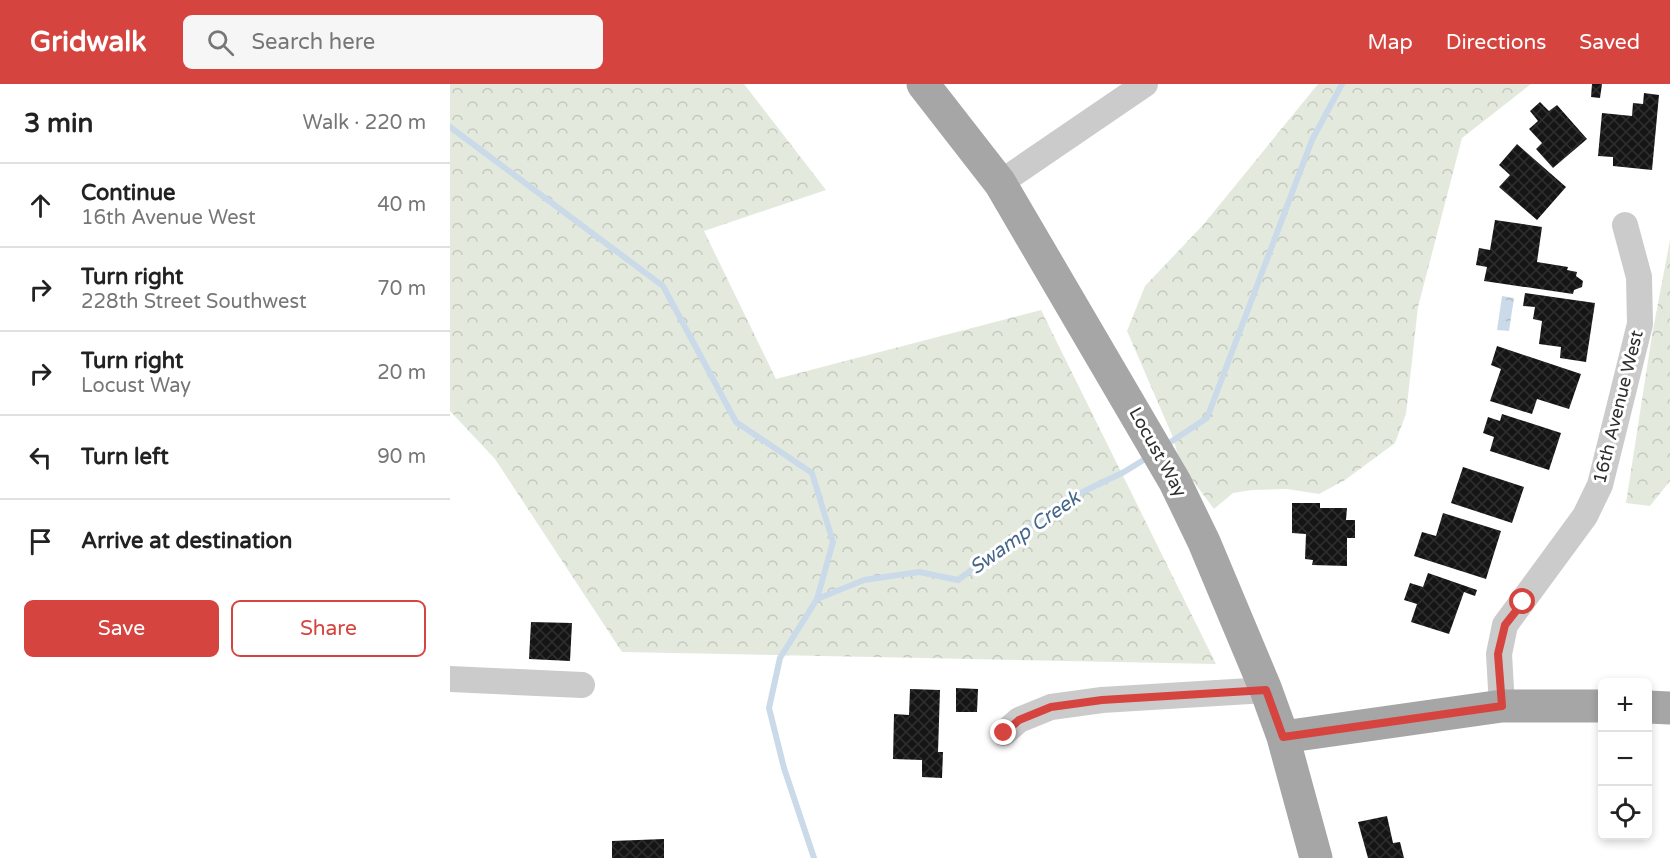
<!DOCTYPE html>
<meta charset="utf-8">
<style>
:root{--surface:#fff;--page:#f6f6f6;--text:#222;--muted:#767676;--line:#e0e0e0;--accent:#d6443f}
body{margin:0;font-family:"Varela Round",sans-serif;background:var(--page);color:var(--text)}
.controls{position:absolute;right:18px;bottom:18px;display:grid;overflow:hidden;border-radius:9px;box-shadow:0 3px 9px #0003}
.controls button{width:54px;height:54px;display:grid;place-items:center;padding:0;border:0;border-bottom:2px solid var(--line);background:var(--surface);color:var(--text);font:30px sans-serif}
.stop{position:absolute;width:18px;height:18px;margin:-14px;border:4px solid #d6443f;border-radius:50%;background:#fff}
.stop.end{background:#d6443f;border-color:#fff;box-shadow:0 2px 6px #0008}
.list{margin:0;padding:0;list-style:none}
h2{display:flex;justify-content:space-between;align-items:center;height:78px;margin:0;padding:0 24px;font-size:26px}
h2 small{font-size:20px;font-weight:400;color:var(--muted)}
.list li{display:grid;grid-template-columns:39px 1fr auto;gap:18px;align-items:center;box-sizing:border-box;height:84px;padding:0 24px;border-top:2px solid var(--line)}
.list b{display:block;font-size:22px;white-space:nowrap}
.list p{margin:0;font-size:20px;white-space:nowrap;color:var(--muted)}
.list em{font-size:20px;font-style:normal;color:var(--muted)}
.actions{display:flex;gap:12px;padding:18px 24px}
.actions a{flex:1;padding:14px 0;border:2px solid var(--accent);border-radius:9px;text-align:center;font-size:21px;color:var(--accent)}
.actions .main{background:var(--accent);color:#fff}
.icon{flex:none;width:33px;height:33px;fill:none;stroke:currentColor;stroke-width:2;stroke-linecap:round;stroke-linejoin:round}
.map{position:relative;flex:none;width:1220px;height:774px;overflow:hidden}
header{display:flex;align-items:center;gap:36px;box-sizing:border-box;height:84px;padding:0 30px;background:var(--accent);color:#fff}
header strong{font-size:28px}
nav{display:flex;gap:33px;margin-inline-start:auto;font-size:21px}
.search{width:420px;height:54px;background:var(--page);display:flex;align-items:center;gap:15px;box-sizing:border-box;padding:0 21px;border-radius:9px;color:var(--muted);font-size:22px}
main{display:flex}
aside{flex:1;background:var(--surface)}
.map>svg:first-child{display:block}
.forest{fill:url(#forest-crowns)}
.water{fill:url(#water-ripples)}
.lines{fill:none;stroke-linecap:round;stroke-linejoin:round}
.stream{stroke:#cbdae9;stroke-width:6}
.building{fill:url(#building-cross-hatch)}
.minor{stroke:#cbcbcb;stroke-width:26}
.major{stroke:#a6a6a6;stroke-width:33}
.route{stroke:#d6443f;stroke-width:8}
.labels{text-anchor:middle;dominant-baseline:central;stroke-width:6;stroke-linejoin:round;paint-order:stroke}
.street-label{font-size:18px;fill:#2e2e2e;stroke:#fff}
.water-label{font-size:20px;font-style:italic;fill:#436689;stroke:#fff}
</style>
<header>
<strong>Gridwalk</strong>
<div class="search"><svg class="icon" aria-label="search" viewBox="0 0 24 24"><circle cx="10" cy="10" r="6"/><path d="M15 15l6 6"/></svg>Search here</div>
<nav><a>Map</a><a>Directions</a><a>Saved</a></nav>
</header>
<main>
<aside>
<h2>3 min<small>Walk · 220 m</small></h2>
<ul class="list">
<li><svg class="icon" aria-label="ahead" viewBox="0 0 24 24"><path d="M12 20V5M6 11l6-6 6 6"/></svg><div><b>Continue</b><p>16th Avenue West</p></div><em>40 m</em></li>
<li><svg class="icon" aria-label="right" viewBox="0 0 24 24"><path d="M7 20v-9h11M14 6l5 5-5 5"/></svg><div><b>Turn right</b><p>228th Street Southwest</p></div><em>70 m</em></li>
<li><svg class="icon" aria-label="right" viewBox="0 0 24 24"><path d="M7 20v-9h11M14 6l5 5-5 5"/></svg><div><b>Turn right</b><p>Locust Way</p></div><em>20 m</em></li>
<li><svg class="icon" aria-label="left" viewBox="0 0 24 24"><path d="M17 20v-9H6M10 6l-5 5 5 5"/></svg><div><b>Turn left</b></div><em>90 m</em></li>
<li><svg class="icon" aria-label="arrive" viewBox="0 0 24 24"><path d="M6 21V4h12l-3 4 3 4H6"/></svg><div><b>Arrive at destination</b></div></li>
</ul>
<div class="actions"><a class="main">Save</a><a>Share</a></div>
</aside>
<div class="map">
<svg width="1220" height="774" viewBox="0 0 1220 774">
<defs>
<pattern id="forest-crowns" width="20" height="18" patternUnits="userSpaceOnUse" patternTransform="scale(1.5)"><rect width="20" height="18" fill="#e3eadd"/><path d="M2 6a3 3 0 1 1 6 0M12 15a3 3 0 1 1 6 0" fill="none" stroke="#c3c9be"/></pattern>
<pattern id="water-ripples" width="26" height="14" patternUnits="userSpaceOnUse" patternTransform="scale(1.5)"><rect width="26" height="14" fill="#cbdae9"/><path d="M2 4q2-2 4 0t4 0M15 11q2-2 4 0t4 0" fill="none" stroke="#afbbc8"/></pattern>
<pattern id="building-cross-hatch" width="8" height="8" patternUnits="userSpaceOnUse" patternTransform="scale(1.5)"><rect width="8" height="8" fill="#151515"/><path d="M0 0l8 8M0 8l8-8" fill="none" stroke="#2f2f2f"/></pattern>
</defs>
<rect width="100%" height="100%" fill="#fff"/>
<path class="forest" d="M 0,0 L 294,0 L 376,106 L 254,147 L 326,295 L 591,226 L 766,580 L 172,568 L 45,375 L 0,327 Z
M 868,0 L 1081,0 L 1012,54 L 968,223 L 956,330 L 945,359 L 895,396 L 869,410 L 837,405 L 802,406 L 783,409 L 764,425 L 731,381 L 722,351 L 677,247 L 695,202 L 753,141 Z
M 1220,156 L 1220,397 L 1200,422 L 1176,419 L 1202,251 Z"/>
<path class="water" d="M 1052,212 L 1064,214 L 1059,247 L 1047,246 Z"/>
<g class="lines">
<path class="stream" d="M 0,43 L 213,202 L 286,338 L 362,389 L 383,458 L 367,515
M 716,361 L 757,334 L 862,56 L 892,0
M 364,774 L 334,684 L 319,624 L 330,574 L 367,515 L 414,496 L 469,488 L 508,496 L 616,416 L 674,388 L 700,372"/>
</g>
<path class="building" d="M 1142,0 L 1152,0 L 1150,14 L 1141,13 Z
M 1194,9 L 1209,11 L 1202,86 L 1163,82 L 1163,73 L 1148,72 L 1152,29 L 1182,32 L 1183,19 L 1193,20 Z
M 1090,18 L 1099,27 L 1107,21 L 1137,55 L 1103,84 L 1086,65 L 1092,59 L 1079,45 L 1088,37 L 1080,27 Z
M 1067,60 L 1116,103 L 1087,136 L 1049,103 L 1060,91 L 1049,81 Z
M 1045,136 L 1092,143 L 1087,178 L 1118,183 L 1117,186 L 1127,188 L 1126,192 L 1133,197 L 1132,203 L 1124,206 L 1123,210 L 1034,197 L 1037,183 L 1026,181 L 1029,164 L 1040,166 Z
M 1075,209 L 1145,219 L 1136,278 L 1110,274 L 1111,263 L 1089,260 L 1092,237 L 1083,235 L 1085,223 L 1073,222 Z
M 1047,262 L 1131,290 L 1119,325 L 1087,315 L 1082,330 L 1040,317 L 1051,285 L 1041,281 Z
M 1052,330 L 1111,349 L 1099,386 L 1040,367 L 1044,353 L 1033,349 L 1038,333 L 1050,337 Z
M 1013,383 L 1074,403 L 1062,439 L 1001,419 Z
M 842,419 L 870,419 L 870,424 L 897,424 L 896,436 L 905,436 L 905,454 L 897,454 L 897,482 L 862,481 L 863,476 L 855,475 L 856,450 L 842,449 Z
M 993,429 L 1051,447 L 1036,495 L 964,472 L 972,448 L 986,452 Z
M 978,489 L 1027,506 L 1025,512 L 1014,508 L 999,550 L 961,538 L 967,520 L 954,516 L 960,499 L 973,503 Z
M 81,538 L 122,539 L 120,577 L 79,575 Z
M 506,604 L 528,605 L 527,628 L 506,628 Z
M 460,605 L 490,606 L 488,668 L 493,668 L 492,694 L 472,693 L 472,676 L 443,675 L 444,630 L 459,631 Z
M 937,732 L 943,759 L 950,758 L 954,774 L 918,774 L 908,738 Z
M 214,755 L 214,774 L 162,774 L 162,757 Z"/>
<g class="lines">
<path class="minor" d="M 550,99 L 695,0
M 0,595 L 132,601
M 1052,622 L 1049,570 L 1055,541 L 1135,432 L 1150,401 L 1190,240 L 1189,193 L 1175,141
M 554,649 L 569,636 L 601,623 L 652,616 L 816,606"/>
<path class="major" d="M 473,0 L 550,99 L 725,398 L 754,458 L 816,606 L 833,653 L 866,774
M 1198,623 L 1220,624
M 833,653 L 1052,622 L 1152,622"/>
</g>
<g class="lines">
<path class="route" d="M 554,649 L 569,636 L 601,623 L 652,616 L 816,606 L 833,653 L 1052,622 L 1048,570 L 1055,541 L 1073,518"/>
</g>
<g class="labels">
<g class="street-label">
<text transform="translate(1168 323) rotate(-76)">16th Avenue West</text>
<text transform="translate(708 368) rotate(61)">Locust Way</text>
</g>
<g class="water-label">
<text transform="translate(575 449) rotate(-35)">Swamp Creek</text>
</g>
</g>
</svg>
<div class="controls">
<button>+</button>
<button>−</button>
<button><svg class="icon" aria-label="locate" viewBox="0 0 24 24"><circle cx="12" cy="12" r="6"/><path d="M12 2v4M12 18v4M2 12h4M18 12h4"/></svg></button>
</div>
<div class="stop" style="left:1073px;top:518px"></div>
<div class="stop end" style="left:554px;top:649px"></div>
</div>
</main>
